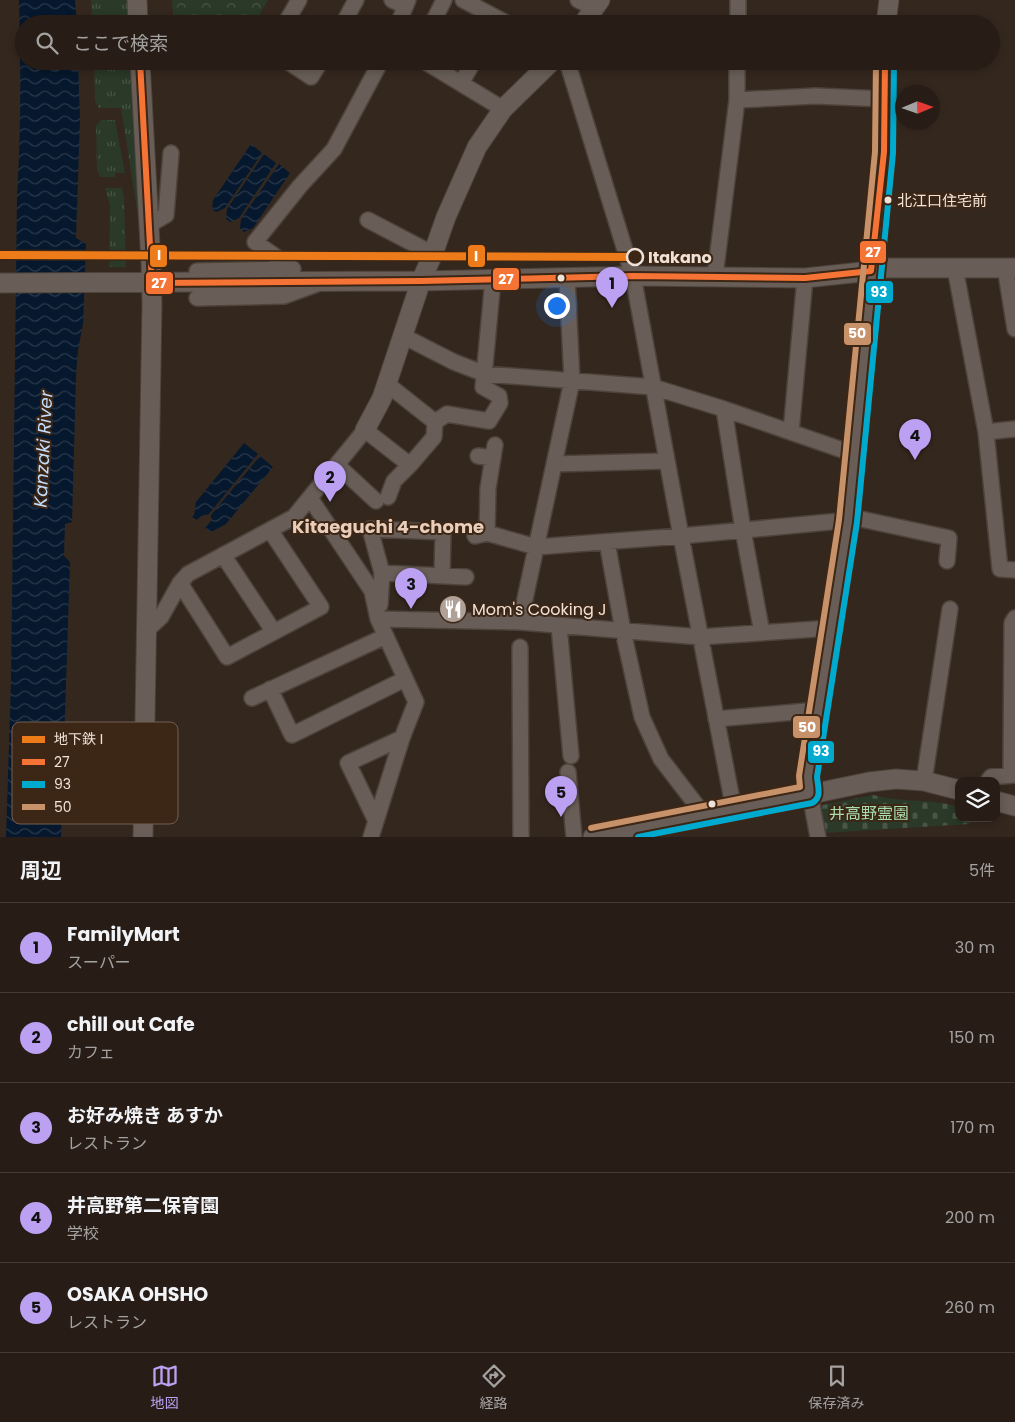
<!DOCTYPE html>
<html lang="ja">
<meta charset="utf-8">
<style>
:root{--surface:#271d16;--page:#332a23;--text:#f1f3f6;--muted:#a4a2a1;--line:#433b35;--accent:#bca0f2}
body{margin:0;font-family:Poppins,"Noto Sans JP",sans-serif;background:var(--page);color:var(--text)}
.controls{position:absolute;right:15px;bottom:15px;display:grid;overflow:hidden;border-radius:10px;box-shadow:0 2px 8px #0003}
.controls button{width:45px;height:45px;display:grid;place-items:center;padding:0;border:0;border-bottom:1px solid var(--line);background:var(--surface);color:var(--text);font:25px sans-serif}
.compass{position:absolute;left:895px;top:85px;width:45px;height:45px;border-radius:50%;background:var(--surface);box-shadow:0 2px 8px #0003;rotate:88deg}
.you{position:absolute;left:556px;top:305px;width:18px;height:18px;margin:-12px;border:4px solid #fff;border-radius:50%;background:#1a73e8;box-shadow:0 0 0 8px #1a73e833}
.badge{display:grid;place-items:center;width:32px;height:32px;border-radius:50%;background:var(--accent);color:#111;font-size:16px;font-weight:700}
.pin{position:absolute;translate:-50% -41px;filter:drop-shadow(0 1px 2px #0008)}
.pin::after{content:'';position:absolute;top:26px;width:18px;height:15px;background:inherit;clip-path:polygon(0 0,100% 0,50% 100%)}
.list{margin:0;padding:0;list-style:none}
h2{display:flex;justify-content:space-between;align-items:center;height:65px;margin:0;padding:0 20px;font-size:21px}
h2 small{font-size:16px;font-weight:400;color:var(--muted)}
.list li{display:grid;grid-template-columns:32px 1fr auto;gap:15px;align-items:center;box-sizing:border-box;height:90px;padding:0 20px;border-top:1px solid var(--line)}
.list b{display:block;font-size:19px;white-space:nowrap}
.list p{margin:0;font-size:16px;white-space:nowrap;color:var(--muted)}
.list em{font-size:16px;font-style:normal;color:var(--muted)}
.icon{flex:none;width:28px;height:28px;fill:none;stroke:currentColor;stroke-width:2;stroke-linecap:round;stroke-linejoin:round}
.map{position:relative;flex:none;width:1015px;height:837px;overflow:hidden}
.search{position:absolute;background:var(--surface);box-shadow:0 2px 8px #0003;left:15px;right:15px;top:15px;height:55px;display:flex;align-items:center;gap:12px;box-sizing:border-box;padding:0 18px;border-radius:28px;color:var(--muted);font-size:19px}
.sheet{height:515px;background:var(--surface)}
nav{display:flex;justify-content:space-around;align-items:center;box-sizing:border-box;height:70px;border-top:1px solid var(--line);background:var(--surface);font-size:14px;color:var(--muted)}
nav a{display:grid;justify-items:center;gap:2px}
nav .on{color:var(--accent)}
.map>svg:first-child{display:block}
.grass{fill:url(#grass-tufts)}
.forest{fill:url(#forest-crowns)}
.cemetery{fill:url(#cemetery-stones)}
.water{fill:url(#water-waves)}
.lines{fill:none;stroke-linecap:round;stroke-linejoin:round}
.minor-casing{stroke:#4d433b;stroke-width:18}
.tertiary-casing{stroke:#4d433b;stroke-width:21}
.minor{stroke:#685e57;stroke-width:15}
.tertiary{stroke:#685e57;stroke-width:19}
.bus-1-casing{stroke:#3c2616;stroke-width:10}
.bus-2-casing{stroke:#3c2616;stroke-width:10}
.bus-3-casing{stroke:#3c2616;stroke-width:10}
.bus-1{stroke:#f57335;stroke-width:6}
.bus-2{stroke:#00a9ce;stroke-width:6}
.bus-3{stroke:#c7916a;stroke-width:6}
.metro-1-casing{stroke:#3c2616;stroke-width:11}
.metro-1{stroke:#ee7b1a;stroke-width:8}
.bus-dot{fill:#f1e2d8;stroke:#3c2616;stroke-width:2}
.stop-dot{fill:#3c2616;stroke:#f1e2d8;stroke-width:2.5}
.labels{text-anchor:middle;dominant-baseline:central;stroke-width:4;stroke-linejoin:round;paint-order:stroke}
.bus-label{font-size:15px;fill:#f1e2d8;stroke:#3c2616;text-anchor:start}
.stop-label{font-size:16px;font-weight:bold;fill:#f1e2d8;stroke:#3c2616;text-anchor:start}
.poi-label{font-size:16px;fill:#f1e2d8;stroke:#3c2616;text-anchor:start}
.park-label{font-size:16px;fill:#a8ddad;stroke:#3c2616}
.water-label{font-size:18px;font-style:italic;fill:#c3defd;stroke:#3c2616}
.neighbourhood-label{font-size:18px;font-weight:bold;fill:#ebceb9;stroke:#3c2616}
.key{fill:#3c2616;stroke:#725e50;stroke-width:1}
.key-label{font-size:14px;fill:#f1e2d8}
.line-badge{stroke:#3c2616;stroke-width:2}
.badge-label{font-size:14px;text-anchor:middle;font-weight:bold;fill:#fff}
</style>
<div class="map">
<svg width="1015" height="837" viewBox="0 0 1015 837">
<defs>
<pattern id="grass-tufts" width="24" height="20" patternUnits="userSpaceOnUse" patternTransform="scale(1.25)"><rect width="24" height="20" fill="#2a3928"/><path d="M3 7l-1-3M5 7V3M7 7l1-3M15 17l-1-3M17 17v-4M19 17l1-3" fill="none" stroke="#495546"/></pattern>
<pattern id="forest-crowns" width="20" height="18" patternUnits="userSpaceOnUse" patternTransform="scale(1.25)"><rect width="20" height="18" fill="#2a3928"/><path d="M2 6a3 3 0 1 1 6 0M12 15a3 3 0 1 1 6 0" fill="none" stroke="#495546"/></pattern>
<pattern id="cemetery-stones" width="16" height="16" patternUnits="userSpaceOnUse" patternTransform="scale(1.25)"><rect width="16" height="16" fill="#2a3928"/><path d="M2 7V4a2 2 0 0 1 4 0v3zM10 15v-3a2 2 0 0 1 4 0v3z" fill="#495546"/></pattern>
<pattern id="water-waves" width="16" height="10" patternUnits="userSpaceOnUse" patternTransform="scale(1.25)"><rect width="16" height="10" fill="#06182d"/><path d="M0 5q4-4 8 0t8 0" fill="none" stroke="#2b394b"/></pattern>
</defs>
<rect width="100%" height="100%" fill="#34271e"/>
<path class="grass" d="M 91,0 L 129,0 L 131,24 L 92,24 Z
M 94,61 L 133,61 L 141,218 L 138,216 L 121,108 L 99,108 L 95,101 Z
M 101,120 L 115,120 L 125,173 L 115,173 L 115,177 L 100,177 L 97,170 L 96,126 Z
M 105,188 L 122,188 L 124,196 L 126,267 L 109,267 L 110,205 Z"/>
<path class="forest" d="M 172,0 L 268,0 L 254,24 L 185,24 L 173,16 Z"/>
<path class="cemetery" d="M 873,795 C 901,803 931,798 959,807 L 959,818 L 970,818 L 970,824 L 823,833 L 818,806 Z"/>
<path class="water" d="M 19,0 L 75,0 L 77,24 L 24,24 L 24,61 L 78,61 L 80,119 L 76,238 L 86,244 L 83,324 L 78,350 L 76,376 L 72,522 L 65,524 L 64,556 L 70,562 L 61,837 L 6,837 L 11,682 L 17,198 C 21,132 21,66 19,0 Z
M 251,144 L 262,153 L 225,208 L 216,212 L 212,209 L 213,200 Z
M 264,154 L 276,163 L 239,218 L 230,222 L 226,219 L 227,209 Z
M 279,164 L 290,173 L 253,228 L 244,232 L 240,228 L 241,219 Z
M 244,443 L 258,454 L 209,514 L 201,516 L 197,520 L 192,517 L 194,515 L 196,502 Z
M 260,456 L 273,467 L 226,524 L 211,532 L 205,528 L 211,521 L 211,515 Z"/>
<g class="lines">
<g class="minor-casing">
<path id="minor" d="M 392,0 L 405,6
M 463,0 L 508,24
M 578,0 L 594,8
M 285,24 L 299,0
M 343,24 L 356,0
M 398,24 L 408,0
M 432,24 L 444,0
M 738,24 L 738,0
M 287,61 L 311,77 L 321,61
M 424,61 L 503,109
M 567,61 L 633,276 L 681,536 L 734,810
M 461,83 L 474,61
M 737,100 L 815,96 L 885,99
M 368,220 L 433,254
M 149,225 L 166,215 L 171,153
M 1005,267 L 1015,329
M 292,268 L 255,242 L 300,186 L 334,149 L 381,61
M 955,268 L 986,432 L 1000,569 L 1015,570
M 197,271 L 293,269
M 715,276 L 737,100 L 737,61
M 197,298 L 284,296 L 317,284
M 403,336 L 454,362 L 485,374 L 653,387 L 724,409 L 854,454
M 387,384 L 435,422
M 724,409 L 743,530 L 762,633
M 791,432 L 805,278
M 986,432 L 1015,429
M 478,456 L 493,458
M 554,464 L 667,461
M 337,465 L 376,501
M 388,497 L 394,481 L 410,465
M 310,498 L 372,591 L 378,619 L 416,702 L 402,738 L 371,837
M 487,533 L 488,488 L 495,445
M 475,536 L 487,533 L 536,547 L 681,536 L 861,519 L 949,538 L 947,561
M 607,542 L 623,631 L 642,717 L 661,759 L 704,815
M 223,555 L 274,632
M 382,573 L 466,577
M 180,583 L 227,657 L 321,607 L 270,530
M 380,605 L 382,573 L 370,529 L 443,532 L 442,576
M 378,619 L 520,622 L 700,637 L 832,628
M 520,622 L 572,381 L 567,277
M 559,626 L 571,756
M 147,630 L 161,617 L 180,583 L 188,574 L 294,517 L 365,430 L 410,465 L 434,437 L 435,422 L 447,414 L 489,421 L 500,403 L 499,396 L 483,387 L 493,279
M 520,647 L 521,837
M 270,689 L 292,735 L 405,679
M 252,698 L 386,636
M 716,719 L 818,710
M 568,772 L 574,837
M 1011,775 L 1012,623 L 1015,618
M 924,781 L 950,609
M 988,781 L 991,777 L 1015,775
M 810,794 L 818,837
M 376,821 L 348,763 L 402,738"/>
</g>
<g class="tertiary-casing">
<path id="tertiary" d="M 137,0 L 138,24
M 583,24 L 600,0
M 886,24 L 889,0
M 140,61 L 151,263 L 152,304 L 143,837
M 0,283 L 421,281 L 633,276 L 805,278 L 871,271 L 884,268 L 1015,268
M 365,430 L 382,398 L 421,281 L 433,254 L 446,217 L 477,147 L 503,109 L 552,61
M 810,794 L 808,777 L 848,521 L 884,152 L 885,61
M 996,801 L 1015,806
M 593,837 L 734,810 L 869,782 L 896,779 L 924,781 L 959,790"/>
</g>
<use href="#minor" class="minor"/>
<use href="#tertiary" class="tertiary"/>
<g class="bus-1-casing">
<path id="bus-1" d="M 140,61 L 152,283 L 421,281 L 633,276 L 805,278 L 871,271 L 884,152 L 885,61"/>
</g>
<g class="bus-2-casing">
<path id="bus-2" d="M 638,837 L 812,803 C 822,798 818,787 817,777 L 857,522 L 893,153 L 894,61"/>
</g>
<g class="bus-3-casing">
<path id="bus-3" d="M 591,828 L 800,787 L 799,776 L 839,520 L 875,152 L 876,61"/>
</g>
<use href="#bus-1" class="bus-1"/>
<use href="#bus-2" class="bus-2"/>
<use href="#bus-3" class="bus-3"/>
<g class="metro-1-casing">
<path id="metro-1" d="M 0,255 L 635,257"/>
</g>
<use href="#metro-1" class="metro-1"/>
</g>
<defs>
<g id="restaurant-disc" transform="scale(1.4375)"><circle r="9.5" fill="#afa197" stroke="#3c2616"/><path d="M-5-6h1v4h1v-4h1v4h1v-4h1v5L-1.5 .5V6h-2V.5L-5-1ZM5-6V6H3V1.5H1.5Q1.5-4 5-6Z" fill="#fff"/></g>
</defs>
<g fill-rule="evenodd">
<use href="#restaurant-disc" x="453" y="609"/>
</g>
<g class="bus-dot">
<circle cx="888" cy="200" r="4.5"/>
<circle cx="561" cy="278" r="4.5"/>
<circle cx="712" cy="804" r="4.5"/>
</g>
<circle class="stop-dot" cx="635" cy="257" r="8"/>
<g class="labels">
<g class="bus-label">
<text x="897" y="200">北江口住宅前</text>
</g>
<g class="stop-label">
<text x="648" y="257">Itakano</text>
</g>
<g class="poi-label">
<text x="472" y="609">Mom's Cooking J</text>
</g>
<g class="park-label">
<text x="869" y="813">井高野霊園</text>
</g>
<g class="water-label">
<text transform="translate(43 449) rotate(-87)">Kanzaki River</text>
</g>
<g class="neighbourhood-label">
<text x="388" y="526">Kitaeguchi 4-chome</text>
</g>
</g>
<rect x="12" y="722" width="166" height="102" rx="8" class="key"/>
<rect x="22" y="736" width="23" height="7" fill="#ee7b1a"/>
<rect x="22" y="759" width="23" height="6" fill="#f57335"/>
<rect x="22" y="781" width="23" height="7" fill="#00a9ce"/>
<rect x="22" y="804" width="23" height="6" fill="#c7916a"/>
<g class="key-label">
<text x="54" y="744">地下鉄 I</text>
<text x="54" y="767">27</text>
<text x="54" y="789">93</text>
<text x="54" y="812">50</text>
</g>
<g class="line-badge">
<rect x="859" y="240" width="28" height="24" rx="5" fill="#f57335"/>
<rect x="149" y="244" width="19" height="24" rx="5" fill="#ee7b1a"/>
<rect x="467" y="244" width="19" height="24" rx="5" fill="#ee7b1a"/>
<rect x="492" y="267" width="28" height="24" rx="5" fill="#f57335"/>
<rect x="145" y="271" width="29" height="24" rx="5" fill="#f57335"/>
<rect x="865" y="280" width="29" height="24" rx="5" fill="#00a9ce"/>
<rect x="843" y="322" width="29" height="24" rx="5" fill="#c7916a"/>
<rect x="792" y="715" width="29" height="24" rx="5" fill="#c7916a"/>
<rect x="807" y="740" width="28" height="24" rx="5" fill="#00a9ce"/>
</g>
<g class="badge-label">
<text x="873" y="257">27</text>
<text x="159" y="260">I</text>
<text x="476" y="261">I</text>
<text x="506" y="284">27</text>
<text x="159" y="288">27</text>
<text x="879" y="297">93</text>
<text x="857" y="338">50</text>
<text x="807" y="732">50</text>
<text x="821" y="756">93</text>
</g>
</svg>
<div class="controls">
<button><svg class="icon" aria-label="layers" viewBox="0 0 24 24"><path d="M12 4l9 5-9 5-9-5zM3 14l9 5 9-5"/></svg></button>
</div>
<svg class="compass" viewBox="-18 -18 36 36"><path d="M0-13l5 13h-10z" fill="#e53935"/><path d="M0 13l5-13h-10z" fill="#a4a2a1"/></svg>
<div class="you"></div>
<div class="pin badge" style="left:612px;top:308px">1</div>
<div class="pin badge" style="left:330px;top:502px">2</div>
<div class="pin badge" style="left:411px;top:609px">3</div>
<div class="pin badge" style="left:915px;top:460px">4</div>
<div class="pin badge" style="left:561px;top:817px">5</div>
<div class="search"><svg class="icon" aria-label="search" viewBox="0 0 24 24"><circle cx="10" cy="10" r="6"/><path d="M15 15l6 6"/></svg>ここで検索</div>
</div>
<section class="sheet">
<h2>周辺<small>5件</small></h2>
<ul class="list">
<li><span class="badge">1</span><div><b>FamilyMart</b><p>スーパー</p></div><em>30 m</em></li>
<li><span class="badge">2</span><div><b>chill out Cafe</b><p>カフェ</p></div><em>150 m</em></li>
<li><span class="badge">3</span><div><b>お好み焼き あすか</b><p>レストラン</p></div><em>170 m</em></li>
<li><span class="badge">4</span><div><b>井高野第二保育園</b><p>学校</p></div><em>200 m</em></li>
<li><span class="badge">5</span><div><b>OSAKA OHSHO</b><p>レストラン</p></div><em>260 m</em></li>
</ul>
</section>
<nav>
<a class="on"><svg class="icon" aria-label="map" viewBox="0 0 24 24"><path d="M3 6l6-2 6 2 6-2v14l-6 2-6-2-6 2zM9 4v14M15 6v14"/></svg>地図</a>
<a><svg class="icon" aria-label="directions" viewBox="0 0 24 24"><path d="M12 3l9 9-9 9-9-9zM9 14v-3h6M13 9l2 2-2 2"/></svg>経路</a>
<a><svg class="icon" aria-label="saved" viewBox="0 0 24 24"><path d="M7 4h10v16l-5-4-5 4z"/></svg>保存済み</a>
</nav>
